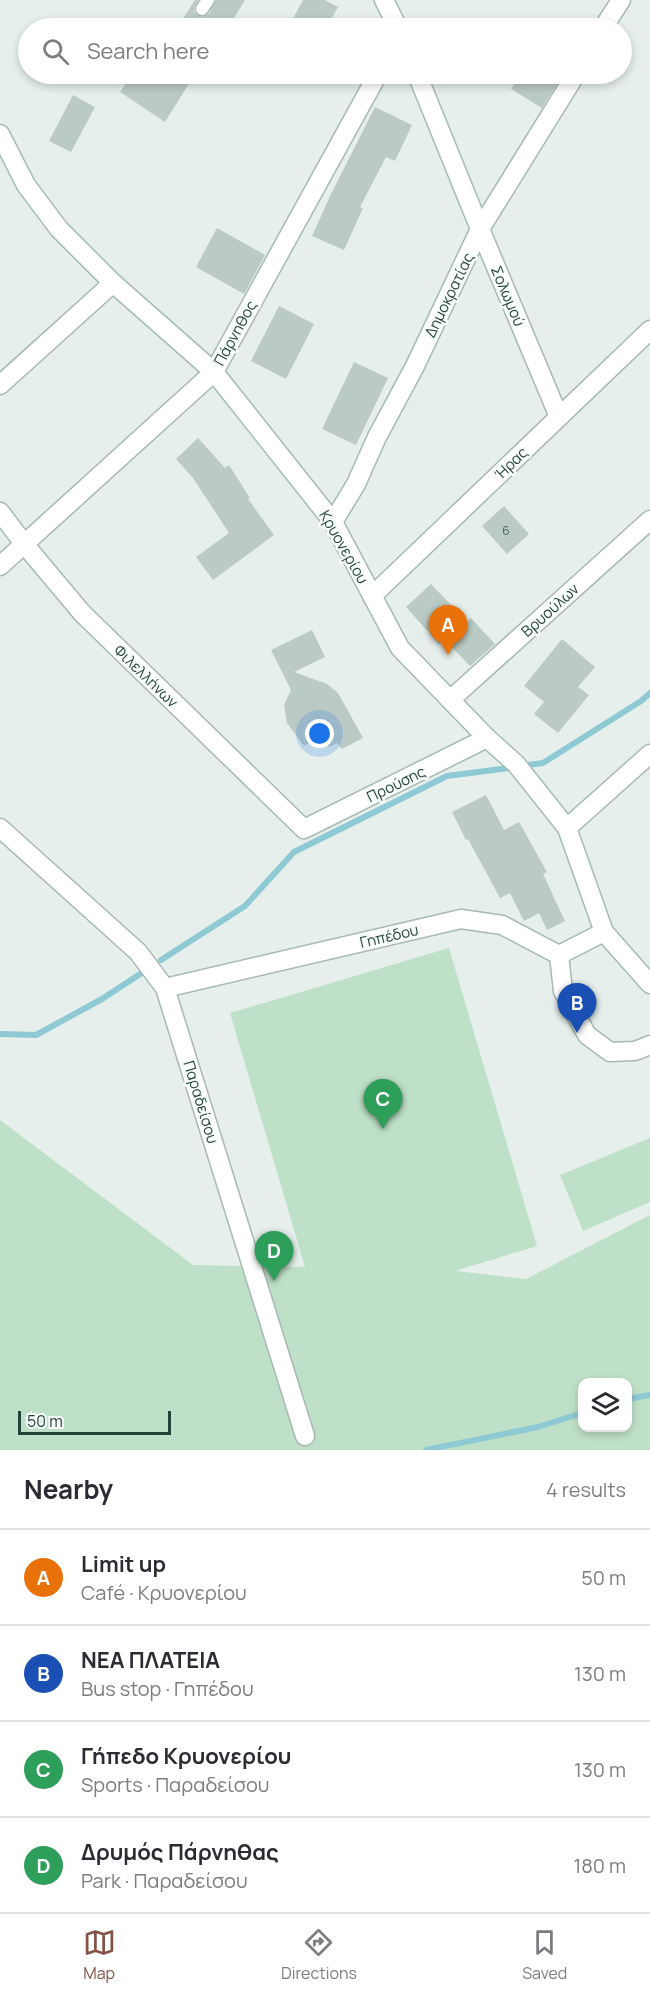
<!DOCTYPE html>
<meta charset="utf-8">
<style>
:root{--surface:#fff;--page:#f2f2f3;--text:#2b2b33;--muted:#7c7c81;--line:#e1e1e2;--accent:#855347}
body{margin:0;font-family:Manrope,sans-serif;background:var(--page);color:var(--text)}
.controls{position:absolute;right:18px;bottom:18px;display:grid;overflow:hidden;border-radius:12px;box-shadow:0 3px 9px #0003}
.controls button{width:54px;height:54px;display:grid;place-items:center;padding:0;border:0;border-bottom:2px solid var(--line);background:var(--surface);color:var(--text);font:30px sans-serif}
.scale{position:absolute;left:18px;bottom:15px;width:153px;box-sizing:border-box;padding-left:6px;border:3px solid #24423a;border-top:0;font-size:16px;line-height:21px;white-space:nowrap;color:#24423a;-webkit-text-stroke:4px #f7fbf9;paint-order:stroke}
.you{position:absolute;left:320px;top:734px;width:21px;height:21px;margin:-15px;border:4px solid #fff;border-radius:50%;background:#1a73e8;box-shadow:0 0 0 9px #1a73e833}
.badge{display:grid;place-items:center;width:39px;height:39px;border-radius:50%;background:var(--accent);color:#fff;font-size:20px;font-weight:700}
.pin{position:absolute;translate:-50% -50px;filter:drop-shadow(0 2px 3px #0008)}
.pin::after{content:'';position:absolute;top:32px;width:21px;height:18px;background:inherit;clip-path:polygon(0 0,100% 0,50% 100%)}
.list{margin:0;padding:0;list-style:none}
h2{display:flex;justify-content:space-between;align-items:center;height:78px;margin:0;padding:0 24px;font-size:26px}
h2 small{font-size:20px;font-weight:400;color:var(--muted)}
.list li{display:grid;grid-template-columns:39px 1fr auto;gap:18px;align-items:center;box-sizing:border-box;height:96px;padding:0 24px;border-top:2px solid var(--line)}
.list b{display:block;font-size:22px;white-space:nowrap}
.list p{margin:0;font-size:20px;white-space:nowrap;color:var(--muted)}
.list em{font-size:20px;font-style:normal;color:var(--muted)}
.icon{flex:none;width:33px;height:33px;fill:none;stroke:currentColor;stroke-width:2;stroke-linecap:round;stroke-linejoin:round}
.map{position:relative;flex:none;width:650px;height:1450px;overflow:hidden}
.search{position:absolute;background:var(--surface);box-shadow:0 3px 9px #0003;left:18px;right:18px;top:18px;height:66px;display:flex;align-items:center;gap:15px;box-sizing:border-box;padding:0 21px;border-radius:33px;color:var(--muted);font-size:22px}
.sheet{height:462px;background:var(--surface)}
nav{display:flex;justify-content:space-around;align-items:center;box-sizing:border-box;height:84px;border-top:2px solid var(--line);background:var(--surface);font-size:16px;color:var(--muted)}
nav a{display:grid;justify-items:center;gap:3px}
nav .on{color:var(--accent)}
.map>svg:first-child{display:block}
.green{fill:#bfe0c8;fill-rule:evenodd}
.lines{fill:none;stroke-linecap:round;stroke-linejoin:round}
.stream{stroke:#8ec9d4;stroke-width:6}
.building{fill:#bbcac4}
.service-casing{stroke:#a8b8b2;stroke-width:15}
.pedestrian-casing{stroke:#a8b8b2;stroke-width:21}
.minor-casing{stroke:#a8b8b2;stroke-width:21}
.secondary-casing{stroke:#a4bbb3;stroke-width:21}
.service{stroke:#fff;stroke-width:12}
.pedestrian{stroke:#fff;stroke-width:18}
.minor{stroke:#fff;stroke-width:18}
.secondary{stroke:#fff;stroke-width:18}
.labels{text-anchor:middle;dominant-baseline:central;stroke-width:5;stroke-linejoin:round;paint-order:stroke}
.number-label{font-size:12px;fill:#4a645c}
.street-label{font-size:15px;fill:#24423a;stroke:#f7fbf9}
</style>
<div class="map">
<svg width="650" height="1450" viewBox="0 0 650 1450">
<rect width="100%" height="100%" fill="#e6efeb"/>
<path class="green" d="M 449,948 L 537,1246 L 455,1271 L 526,1279 L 650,1215 L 650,1450 L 0,1450 L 0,1120 L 193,1265 L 305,1267 L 230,1013 ZM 582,1382 L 628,1382 L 628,1428 L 582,1428 Z
M 650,1138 L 650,1202 L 583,1231 L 560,1175 Z"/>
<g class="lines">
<path class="stream" d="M 528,765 L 543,763 L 641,701 L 650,693
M 161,960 L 245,906 L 294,852 L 447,776 L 509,768
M 0,1034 L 36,1035 L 102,999 L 140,974
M 628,1399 L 650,1395
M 426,1450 L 538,1427 L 582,1413"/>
</g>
<path class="building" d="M 195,0 L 198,0 L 194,8 L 194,12 L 202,17 L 209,14 L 216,0 L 245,0 L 228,28 L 177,28 Z
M 303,0 L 325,0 L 338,7 L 326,28 L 288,28 Z
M 132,74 L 195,74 L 165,122 L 120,92 Z
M 521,74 L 558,74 L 562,76 L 542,108 L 511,89 Z
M 73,95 L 95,107 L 71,152 L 49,141 Z
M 375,107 L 412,125 L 395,161 L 386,157 L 360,207 L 363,208 L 344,250 L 312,236 L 331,194 Z
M 217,228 L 265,255 L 244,294 L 196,267 Z
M 279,306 L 314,324 L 286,379 L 251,361 Z
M 354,362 L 388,378 L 356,445 L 322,429 Z
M 198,438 L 225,468 L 229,465 L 250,498 L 248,499 L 274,535 L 213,580 L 196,557 L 229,533 L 193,478 L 176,459 Z
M 504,506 L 529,534 L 507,554 L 482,526 Z
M 431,584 L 467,622 L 471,618 L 495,644 L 470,666 L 444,639 L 439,644 L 406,607 Z
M 312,630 L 325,657 L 294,672 L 327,684 L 338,693 L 363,738 L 342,749 L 337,743 L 329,747 L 322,736 L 304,746 L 287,723 L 284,705 L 291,690 L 271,650 Z
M 562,639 L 595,667 L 578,687 L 589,695 L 558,733 L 534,714 L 544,702 L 524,686 Z
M 486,795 L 504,830 L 519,822 L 547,872 L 543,874 L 565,921 L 547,930 L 539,913 L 524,921 L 510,893 L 500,898 L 468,839 L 466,840 L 452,812 Z"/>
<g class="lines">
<g class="service-casing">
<path id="service" d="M 202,9 L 208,0"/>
</g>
<g class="pedestrian-casing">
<path id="pedestrian" d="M 567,828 L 650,754"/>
</g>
<g class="minor-casing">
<path id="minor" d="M 603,28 L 621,0
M 0,385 L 113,283
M 559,417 L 480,229 L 576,74
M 0,512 L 25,545 L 82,613 L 304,829 L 487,738
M 0,566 L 214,372 L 378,74
M 372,596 L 650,330
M 450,700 L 650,520
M 0,828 L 138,952 L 165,988 L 305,1436
M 559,955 L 563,991 L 587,1035 L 610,1052 L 635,1051 L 650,1045
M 559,955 L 604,932
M 165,988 L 461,919 L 502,925 L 559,955"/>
</g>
<g class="secondary-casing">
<path id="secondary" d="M 384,0 L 398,28
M 0,134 L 26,185 L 59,229 L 113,283 L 214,372 L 333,522 L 400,648 L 487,738 L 516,764 L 567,828 L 604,932 L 650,984
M 333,522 L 356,484 L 377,437 L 415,366 L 480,229 L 417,74"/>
</g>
<use href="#service" class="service"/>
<use href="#pedestrian" class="pedestrian"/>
<use href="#minor" class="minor"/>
<use href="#secondary" class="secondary"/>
</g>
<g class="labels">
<g class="number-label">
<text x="506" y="530">6</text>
</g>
<g class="street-label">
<text transform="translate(449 295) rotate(-64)">Δημοκρατίας</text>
<text transform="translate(508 296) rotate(67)">Σολωμού</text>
<text transform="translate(235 333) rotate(-61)">Πάρνηθος</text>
<text transform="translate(511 463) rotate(-44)">Ήρας</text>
<text transform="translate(344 547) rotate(60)">Κρυονερίου</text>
<text transform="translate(550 610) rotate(-42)">Βρυούλων</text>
<text transform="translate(146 676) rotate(44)">Φιλελλήνων</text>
<text transform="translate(396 784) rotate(-26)">Προύσης</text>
<text transform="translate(389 936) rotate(-13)">Γηπέδου</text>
<text transform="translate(201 1102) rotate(73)">Παραδείσου</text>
</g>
</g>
</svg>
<div class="controls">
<button><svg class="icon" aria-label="layers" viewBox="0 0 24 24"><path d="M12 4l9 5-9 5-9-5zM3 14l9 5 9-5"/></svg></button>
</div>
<div class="scale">50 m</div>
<div class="you"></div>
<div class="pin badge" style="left:448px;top:655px;background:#e8710a">A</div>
<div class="pin badge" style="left:577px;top:1033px;background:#1a4fb4">B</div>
<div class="pin badge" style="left:383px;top:1129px;background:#2e9e5b">C</div>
<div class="pin badge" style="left:274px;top:1281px;background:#2e9e5b">D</div>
<div class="search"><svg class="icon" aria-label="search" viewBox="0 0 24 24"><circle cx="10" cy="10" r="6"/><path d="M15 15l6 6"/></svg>Search here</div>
</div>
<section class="sheet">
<h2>Nearby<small>4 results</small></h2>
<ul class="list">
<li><span class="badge" style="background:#e8710a">A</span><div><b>Limit up</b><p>Café · Κρυονερίου</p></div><em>50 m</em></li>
<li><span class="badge" style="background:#1a4fb4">B</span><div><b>ΝΕΑ ΠΛΑΤΕΙΑ</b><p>Bus stop · Γηπέδου</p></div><em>130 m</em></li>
<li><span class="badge" style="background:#2e9e5b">C</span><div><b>Γήπεδο Κρυονερίου</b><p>Sports · Παραδείσου</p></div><em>130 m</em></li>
<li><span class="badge" style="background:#2e9e5b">D</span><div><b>Δρυμός Πάρνηθας</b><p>Park · Παραδείσου</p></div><em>180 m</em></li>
</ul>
</section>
<nav>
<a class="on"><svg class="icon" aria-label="map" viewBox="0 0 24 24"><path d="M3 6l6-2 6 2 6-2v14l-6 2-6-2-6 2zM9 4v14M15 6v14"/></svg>Map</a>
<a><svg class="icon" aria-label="directions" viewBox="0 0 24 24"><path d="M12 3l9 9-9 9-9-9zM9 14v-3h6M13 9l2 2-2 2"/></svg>Directions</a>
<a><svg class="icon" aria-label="saved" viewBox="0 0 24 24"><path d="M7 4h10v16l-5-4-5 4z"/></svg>Saved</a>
</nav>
